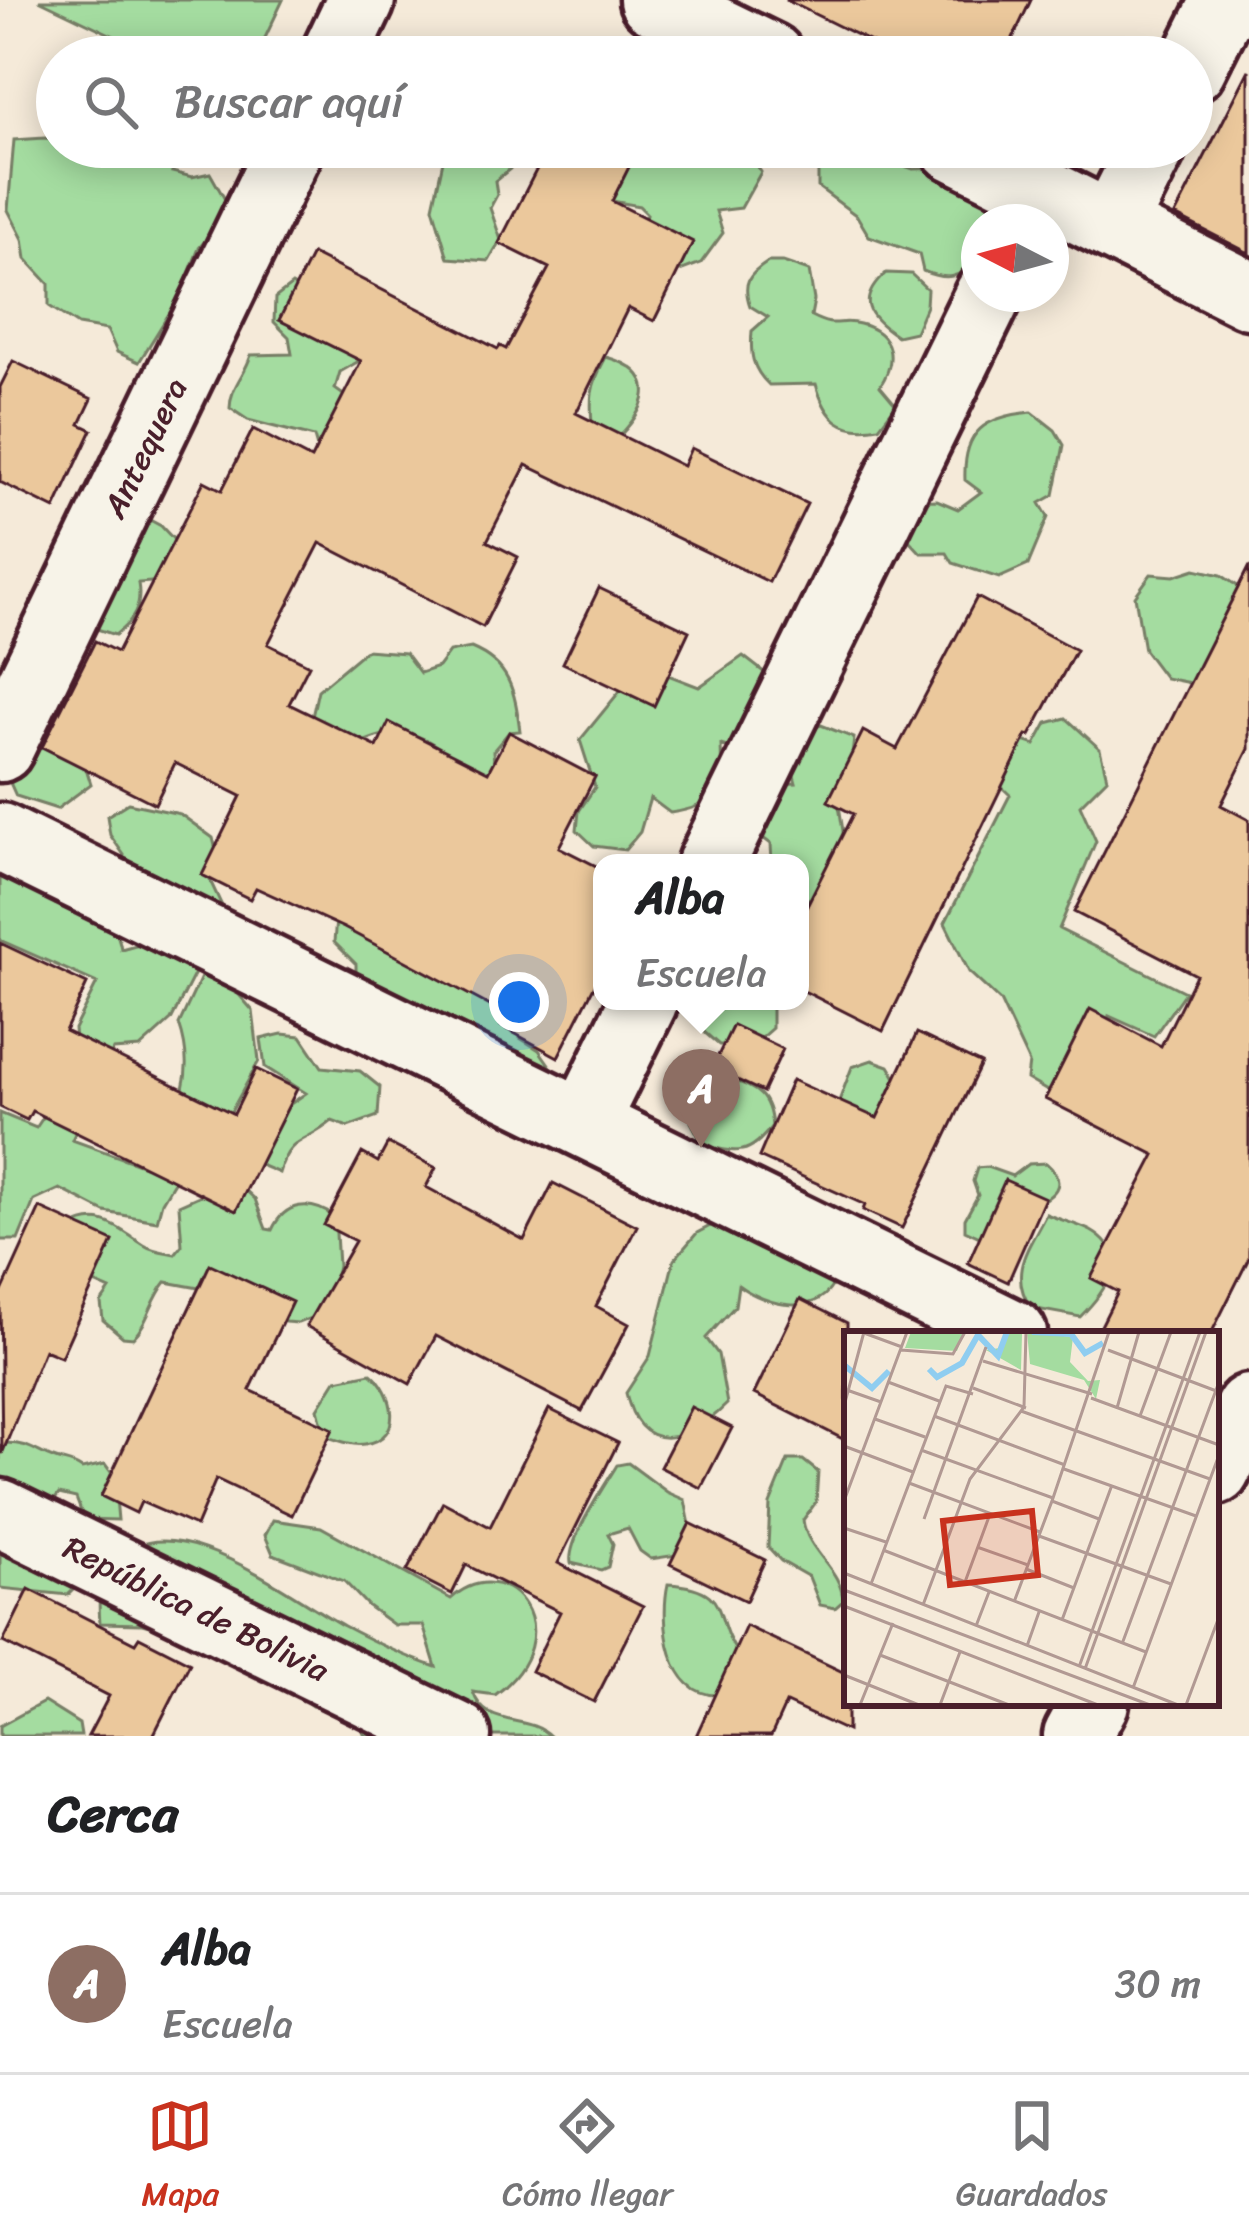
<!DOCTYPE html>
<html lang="es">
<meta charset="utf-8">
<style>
:root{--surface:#fff;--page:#f6f6f6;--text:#202124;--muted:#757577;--line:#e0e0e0;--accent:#c8321e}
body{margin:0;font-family:Sriracha,sans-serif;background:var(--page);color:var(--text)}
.compass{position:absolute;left:961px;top:204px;width:108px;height:108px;border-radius:50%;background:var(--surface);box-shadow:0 6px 30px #0003;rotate:276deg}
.you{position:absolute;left:519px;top:1002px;width:42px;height:42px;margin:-30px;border:9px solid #fff;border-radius:50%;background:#1a73e8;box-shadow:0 0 0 18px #1a73e833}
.badge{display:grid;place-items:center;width:78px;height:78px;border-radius:50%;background:var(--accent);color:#fff;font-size:39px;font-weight:700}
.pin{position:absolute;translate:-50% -99px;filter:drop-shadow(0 3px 6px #0008)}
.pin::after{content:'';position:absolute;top:63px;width:42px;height:36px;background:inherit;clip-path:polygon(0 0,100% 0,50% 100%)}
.popup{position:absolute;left:593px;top:854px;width:216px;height:156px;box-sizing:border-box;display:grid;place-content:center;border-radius:24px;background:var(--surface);filter:drop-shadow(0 3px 9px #0005);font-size:39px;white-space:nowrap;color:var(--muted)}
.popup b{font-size:45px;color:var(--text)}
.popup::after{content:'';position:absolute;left:50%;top:100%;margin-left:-24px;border:24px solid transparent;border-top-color:var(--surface)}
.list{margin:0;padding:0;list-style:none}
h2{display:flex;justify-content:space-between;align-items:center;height:156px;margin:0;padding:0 48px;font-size:51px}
h2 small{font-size:39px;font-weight:400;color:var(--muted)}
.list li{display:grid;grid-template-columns:78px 1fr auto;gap:36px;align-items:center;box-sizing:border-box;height:180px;padding:0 48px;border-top:3px solid var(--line)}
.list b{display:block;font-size:45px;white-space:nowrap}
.list p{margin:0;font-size:39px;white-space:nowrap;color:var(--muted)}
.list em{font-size:39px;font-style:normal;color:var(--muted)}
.icon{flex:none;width:66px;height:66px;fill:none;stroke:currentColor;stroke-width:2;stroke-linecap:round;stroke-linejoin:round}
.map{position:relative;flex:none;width:1249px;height:1736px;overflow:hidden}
.search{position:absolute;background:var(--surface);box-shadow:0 6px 30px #0003;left:36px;right:36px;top:36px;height:132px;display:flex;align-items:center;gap:30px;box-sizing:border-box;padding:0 42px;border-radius:66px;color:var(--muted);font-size:45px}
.sheet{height:336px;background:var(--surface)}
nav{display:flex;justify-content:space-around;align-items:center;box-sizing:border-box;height:168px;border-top:3px solid var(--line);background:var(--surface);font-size:33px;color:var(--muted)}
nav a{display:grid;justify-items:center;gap:6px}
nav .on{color:var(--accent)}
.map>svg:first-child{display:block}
.green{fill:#a4dca0;stroke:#777e66;stroke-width:3}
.building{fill:#ebc89c;stroke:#4a1f2b;stroke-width:3}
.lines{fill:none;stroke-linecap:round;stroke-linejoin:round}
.minor-casing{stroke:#4a1f2b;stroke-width:75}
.minor{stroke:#f7f3e8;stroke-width:66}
.labels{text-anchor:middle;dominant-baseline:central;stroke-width:9;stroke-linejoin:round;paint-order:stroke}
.street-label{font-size:33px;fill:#4a1f2b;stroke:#f7f3e8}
.inset-river{fill:none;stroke:#8fcdf0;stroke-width:6}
.inset-road{fill:none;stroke:#b19993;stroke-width:3}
.view{fill:#c8321e;fill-opacity:0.15;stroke:#c8321e;stroke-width:6}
.inset-edge{fill:none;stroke:#4a1f2b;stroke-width:6}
</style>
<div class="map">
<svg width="1249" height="1736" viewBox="0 0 1249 1736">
<rect width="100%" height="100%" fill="#f5ead9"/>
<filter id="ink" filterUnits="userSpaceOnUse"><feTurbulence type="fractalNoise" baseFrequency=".00833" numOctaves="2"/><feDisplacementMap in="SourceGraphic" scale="24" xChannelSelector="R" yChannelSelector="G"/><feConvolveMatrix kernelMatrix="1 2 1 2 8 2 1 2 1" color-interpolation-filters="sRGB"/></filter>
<g filter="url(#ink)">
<path class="green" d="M 39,0 L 283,0 L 256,57 L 158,57 Z
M 45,138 L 57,140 L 57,147 L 183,147 L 172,172 L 192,177 L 210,173 L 231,210 L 199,248 L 180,296 L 139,362 L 117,352 L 107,330 L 78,325 L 49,306 L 49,284 L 26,259 L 23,239 L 8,210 L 14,140 Z
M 446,147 L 514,147 L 510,169 L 495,181 L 497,195 L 490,208 L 501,240 L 489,261 L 448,258 L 433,207 Z
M 625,147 L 744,147 L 761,172 L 741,208 L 716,211 L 723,233 L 701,263 L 672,274 L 640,227 L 647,214 L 639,206 L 612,201 Z
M 836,147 L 851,147 L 913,169 L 942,168 L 982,182 L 990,211 L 983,222 L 970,231 L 979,261 C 959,278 946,281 923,271 L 919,254 L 869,236 L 857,216 L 818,187 L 818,161 Z
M 768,262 L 783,262 L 809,271 L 814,300 L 811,316 C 838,330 837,318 860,324 C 894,333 897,360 880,386 L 896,405 L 879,427 C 843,434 826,420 816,384 L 769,385 C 752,369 750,354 752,331 L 768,317 L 750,306 C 742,283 748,275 768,262 Z
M 886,273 L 911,274 L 927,289 L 926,306 L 915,332 L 897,336 C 867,316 856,300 886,273 Z
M 292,285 L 305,293 L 383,312 L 359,361 L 340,372 L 335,389 L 377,419 L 320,458 L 314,437 L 248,420 L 230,408 C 230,387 245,375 251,355 L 292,354 L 289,337 L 274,322 L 275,298 Z
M 606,357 C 665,373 647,411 612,443 L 593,437 C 590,400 588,390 606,357 Z
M 1032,412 L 1055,430 L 1064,445 L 1054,495 L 1040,503 L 1048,517 L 1028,565 L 999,578 L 953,563 L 947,553 L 921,553 L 909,540 L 916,501 L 937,500 L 958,509 L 981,492 L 965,480 C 963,430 985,417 1032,412 Z
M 148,519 L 161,526 L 178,544 L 163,581 L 138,583 C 142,607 134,621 115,635 L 94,628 L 127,520 Z
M 1195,569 L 1221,575 L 1245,591 L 1195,684 L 1165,678 L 1144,650 L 1135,596 L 1151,574 L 1174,576 Z
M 471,648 C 510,664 515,691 520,731 L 509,732 L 493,751 L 495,774 L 488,798 C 463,771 435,730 393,733 C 379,734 361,744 346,747 L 312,717 L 318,690 L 366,650 L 405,653 L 420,673 L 438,667 L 449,652 Z
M 743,656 L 769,676 L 753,755 L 721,745 C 723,790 717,806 670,813 L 650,798 L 640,832 L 625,850 L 594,846 L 577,830 L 579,811 L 595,787 L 580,740 L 620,691 L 663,673 L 699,687 Z
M 60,673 L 79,684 L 85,765 L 91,784 L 57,809 L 16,796 L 4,769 Z
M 1066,718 L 1100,749 L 1107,778 L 1080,805 L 1096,841 L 1059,929 L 1185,992 L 1154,1036 L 1109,1016 L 1104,1068 L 1054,1095 L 1027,1079 L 1029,1063 L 1000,1001 L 969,972 L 945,923 L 1010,795 L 985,771 L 1009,736 L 1035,745 L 1047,723 Z
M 821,725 L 854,738 L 850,774 L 837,793 L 846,850 L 825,895 L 800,901 L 800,863 L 772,863 L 771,844 L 751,829 L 775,784 L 796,783 L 790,761 L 803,732 Z
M 128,803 L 180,814 L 213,838 L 216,850 L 207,874 L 222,906 L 208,926 L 111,875 L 124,855 L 110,835 L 107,816 Z
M 0,874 L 31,883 L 55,904 C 86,904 116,914 121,949 L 146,942 L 197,969 L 171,1020 L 140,1048 L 113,1050 L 72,1140 L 144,1166 C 172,1114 200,1085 179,1024 L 202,975 L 222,975 L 253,1011 L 259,1061 L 217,1137 L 196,1145 L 162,1202 L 157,1221 L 105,1212 L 60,1189 L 34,1201 L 18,1240 L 0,1240 L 0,1113 L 36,1128 L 64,1086 L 76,1050 L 74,1029 L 97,983 L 0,940 Z
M 337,909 L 523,1008 L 520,1038 L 539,1050 L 563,1084 L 356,1008 L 356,964 L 334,942 Z
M 692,1001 L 772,1001 L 772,1028 L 753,1045 L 719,1045 L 703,1031 Z
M 282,1034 L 301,1036 L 322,1067 L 360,1071 L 380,1087 L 378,1116 L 348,1127 L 332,1121 C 305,1144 290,1135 279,1173 L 253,1162 L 289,1105 L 306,1093 L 265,1067 L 261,1039 Z
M 872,1060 L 889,1066 L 898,1081 L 883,1125 L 836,1109 L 852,1067 Z
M 729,1078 C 758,1090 769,1094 772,1126 C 750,1156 737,1154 703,1145 L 691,1122 L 696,1084 L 717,1084 Z
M 1046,1163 C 1076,1189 1043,1200 1024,1212 C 1009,1221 996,1231 980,1237 L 965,1230 L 965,1219 L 978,1195 L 973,1181 L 977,1168 L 987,1167 L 1012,1176 L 1028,1164 Z
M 217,1188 L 243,1188 L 255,1199 L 266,1229 L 272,1230 C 285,1202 310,1199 335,1217 L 338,1266 L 329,1311 L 298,1323 L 285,1322 L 204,1289 L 166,1282 C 151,1300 149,1322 133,1338 L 123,1337 L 103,1320 L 101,1303 L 110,1290 L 83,1278 L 70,1228 C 102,1209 118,1229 144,1245 C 153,1251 165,1252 175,1254 L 182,1245 L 179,1205 Z
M 1046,1214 C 1060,1220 1078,1224 1091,1231 C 1134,1255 1103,1294 1080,1317 L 1031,1308 C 1007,1272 1029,1248 1046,1214 Z
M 731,1215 L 837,1276 C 821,1321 765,1305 738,1285 L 735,1306 L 706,1338 L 718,1354 L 727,1404 C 690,1441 641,1459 626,1393 L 650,1356 L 674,1260 L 697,1233 Z
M 371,1373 C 394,1392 405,1438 365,1444 C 352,1446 337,1440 325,1436 L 318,1409 L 336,1380 Z
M 6,1443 C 28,1443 35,1451 53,1458 C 65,1463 71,1461 82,1469 L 105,1464 L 114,1476 L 118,1520 L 84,1519 L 76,1498 L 59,1494 L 46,1511 L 0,1499 L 0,1448 Z
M 788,1460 L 803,1460 L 818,1472 L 816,1502 L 803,1520 C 807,1553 842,1568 843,1601 L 835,1608 L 820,1605 L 809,1577 L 781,1561 L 768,1547 L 770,1504 Z
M 628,1463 L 667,1492 L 685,1500 L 691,1530 L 677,1555 L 651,1559 L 640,1551 L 628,1528 L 608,1534 L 613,1544 L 608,1567 L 601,1570 L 571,1563 C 567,1540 604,1487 617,1465 Z
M 273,1520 L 321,1527 L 451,1599 C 508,1547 577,1634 495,1695 L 473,1692 C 486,1730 527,1713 550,1736 L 365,1736 L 360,1722 L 343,1713 L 312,1706 L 284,1686 L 254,1674 L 222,1645 L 142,1624 L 100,1623 C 98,1598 98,1583 114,1563 C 168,1497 291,1598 344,1626 C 374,1642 403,1656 436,1667 L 423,1625 L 394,1625 L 368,1606 L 344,1581 L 273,1554 L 265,1535 Z
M 0,1534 L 82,1581 L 68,1595 L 0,1588 Z
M 668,1584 C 734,1588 711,1618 739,1655 L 718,1695 C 667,1696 660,1620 668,1584 Z
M 44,1702 L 79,1724 L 81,1736 L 0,1736 L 0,1726 Z"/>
<path class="building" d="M 786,0 L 1031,0 L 1004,57 L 874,57 L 879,46 Z
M 1249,70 L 1249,253 L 1175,215 Z
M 548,147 L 639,147 L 612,201 L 693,242 L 654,321 L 628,308 L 576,413 L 683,466 L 691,448 L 807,504 L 769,582 L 526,465 L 487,541 L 518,557 L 483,627 L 320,543 L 268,644 L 309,665 L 289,704 L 377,747 L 389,722 L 488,772 L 509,732 L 595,777 L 559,847 L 602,869 L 602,971 L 558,1057 L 501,1026 L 507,1015 L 344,928 L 256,888 L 250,899 L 202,875 L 241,796 L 175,763 L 155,804 L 42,747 L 95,641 L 117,652 L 204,481 L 222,490 L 253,429 L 311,459 L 361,361 L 279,320 L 312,254 L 498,349 L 500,346 L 506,349 L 549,268 L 499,243 Z
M 13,361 L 92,399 L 80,424 L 92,430 L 55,509 L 0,482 L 0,387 Z
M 1249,566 L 1249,749 L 1221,805 L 1249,820 L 1249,1258 L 1211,1334 L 1097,1334 L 1118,1292 L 1091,1278 L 1155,1155 L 1045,1099 L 1090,1009 L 1161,1046 L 1196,975 L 1074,912 Z
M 599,588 L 689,631 L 654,706 L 563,663 Z
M 977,597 L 1076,650 L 1030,736 L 1027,735 L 883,1031 L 800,989 L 800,919 L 853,814 L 828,801 L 863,731 L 897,749 Z
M 0,943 L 87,984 L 65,1031 L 234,1114 L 256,1069 L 297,1089 L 236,1211 L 32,1111 L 27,1120 L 0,1107 Z
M 733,1025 L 783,1049 L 763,1092 L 712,1068 Z
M 917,1033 L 981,1064 L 902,1228 L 863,1210 L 865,1205 L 759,1157 L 792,1080 L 877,1118 Z
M 388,1143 L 436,1168 L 426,1187 L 524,1240 L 553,1183 L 637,1226 L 596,1306 L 629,1324 L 582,1411 L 436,1336 L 410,1384 L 306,1326 L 355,1241 L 324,1225 L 362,1153 L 378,1162 Z
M 1005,1180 L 1045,1198 L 1008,1282 L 968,1263 Z
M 40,1208 L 113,1241 L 61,1357 L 44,1350 L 2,1454 L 0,1296 Z
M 210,1264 L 292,1302 L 250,1390 L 333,1429 L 292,1515 L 216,1479 L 196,1526 L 141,1502 L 136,1513 L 101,1496 Z
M 800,1299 L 847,1323 L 847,1441 L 754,1394 Z
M 691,1407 L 732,1428 L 701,1488 L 660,1467 Z
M 549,1409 L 618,1443 L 558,1563 L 643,1606 L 594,1702 L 531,1671 L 560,1612 L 466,1565 L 452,1594 L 407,1571 L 443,1502 L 490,1527 Z
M 690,1523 L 765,1560 L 746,1601 L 670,1564 Z
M 29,1589 L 135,1643 L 139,1637 L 190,1663 L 153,1736 L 88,1736 L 109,1696 L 3,1642 Z
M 746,1626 L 847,1674 L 847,1731 L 786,1703 L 771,1736 L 696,1736 Z"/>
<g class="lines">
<g class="minor-casing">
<path id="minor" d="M 653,0 L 770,57
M 334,57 L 361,0
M 1192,68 L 1226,0
M 954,147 L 1249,295
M 1112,226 L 1152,147
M 0,748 L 290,147
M 0,837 L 1013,1334
M 711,863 L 989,294
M 584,1123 L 644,1001
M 1216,1471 L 1249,1408
M 0,1513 L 457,1736
M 1077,1736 L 1095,1703"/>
</g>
<use href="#minor" class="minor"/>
</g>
</g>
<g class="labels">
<g class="street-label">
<text transform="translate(145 448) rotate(-64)">Antequera</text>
<text transform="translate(196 1609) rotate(26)">República de Bolivia</text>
</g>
</g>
<g transform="translate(844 1331)">
<rect width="375" height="375" fill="#f5ead9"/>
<path d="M 67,1 L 120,1 L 113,20 L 61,17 ZM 166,1 L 178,3 L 177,39 L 142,19 L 156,17 ZM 183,1 L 229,6 L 226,31 L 244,50 L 256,49 L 252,68 L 240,49 L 186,33 Z" fill="#a4dca0"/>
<path class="inset-river" d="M 188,1 L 227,3 L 241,22 L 259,12M 0,34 L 28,57 L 45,40M 85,38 L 93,46 L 118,32 L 134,4 L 154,25 L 163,1"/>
<path class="inset-road" d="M 20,2 L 58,16M 57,19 L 109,23 L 121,1M 264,19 L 375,61M 139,30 L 248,63M 44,51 L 95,70M 129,57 L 182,77M 0,58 L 37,71M 247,67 L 375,114M 0,75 L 20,1M 273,77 L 295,1M 177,80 L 366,148M 90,85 L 221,134M 296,85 L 327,1M 31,88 L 81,106M 0,115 L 69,141M 77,119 L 209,167M 220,138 L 352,185M 65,152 L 196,201M 0,170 L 63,1M 208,170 L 265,1M 80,188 L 142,16M 0,197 L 42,211M 195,205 L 327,253M 133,216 L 184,234M 39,219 L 302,321M 182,238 L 230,257M 0,242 L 334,374M 121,251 L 146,183M 27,253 L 102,55 L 129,63M 0,259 L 306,374M 170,271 L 208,170 L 255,188M 79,274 L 126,148 L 180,76 L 182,1M 0,275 L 254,374M 218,289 L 268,154M 132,295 L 145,261M 278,313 L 375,51M 183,315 L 195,281M 36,324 L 165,374M 235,336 L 356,1M 241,338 L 362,1M 0,344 L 75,374M 289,357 L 375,124M 16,374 L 49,292M 96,374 L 116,321M 342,374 L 375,286"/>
<path class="view" d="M 188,180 L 194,244 L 106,254 L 99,190 Z"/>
<rect width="375" height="375" class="inset-edge"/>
</g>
</svg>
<svg class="compass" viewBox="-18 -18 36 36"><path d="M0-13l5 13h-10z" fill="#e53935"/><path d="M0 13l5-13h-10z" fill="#757577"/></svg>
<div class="you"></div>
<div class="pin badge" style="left:701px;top:1148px;background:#8d6e63">A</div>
<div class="popup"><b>Alba</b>Escuela</div>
<div class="search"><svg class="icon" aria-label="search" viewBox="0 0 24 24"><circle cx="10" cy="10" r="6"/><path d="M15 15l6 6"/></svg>Buscar aquí</div>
</div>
<section class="sheet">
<h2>Cerca<small></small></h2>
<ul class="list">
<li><span class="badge" style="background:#8d6e63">A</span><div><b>Alba</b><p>Escuela</p></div><em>30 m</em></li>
</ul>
</section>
<nav>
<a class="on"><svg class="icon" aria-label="map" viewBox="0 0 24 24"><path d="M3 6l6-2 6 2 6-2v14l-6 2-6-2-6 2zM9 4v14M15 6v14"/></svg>Mapa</a>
<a><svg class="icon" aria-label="directions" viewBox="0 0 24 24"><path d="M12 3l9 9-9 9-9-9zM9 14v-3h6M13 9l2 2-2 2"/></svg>Cómo llegar</a>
<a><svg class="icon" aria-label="saved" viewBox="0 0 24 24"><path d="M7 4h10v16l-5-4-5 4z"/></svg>Guardados</a>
</nav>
